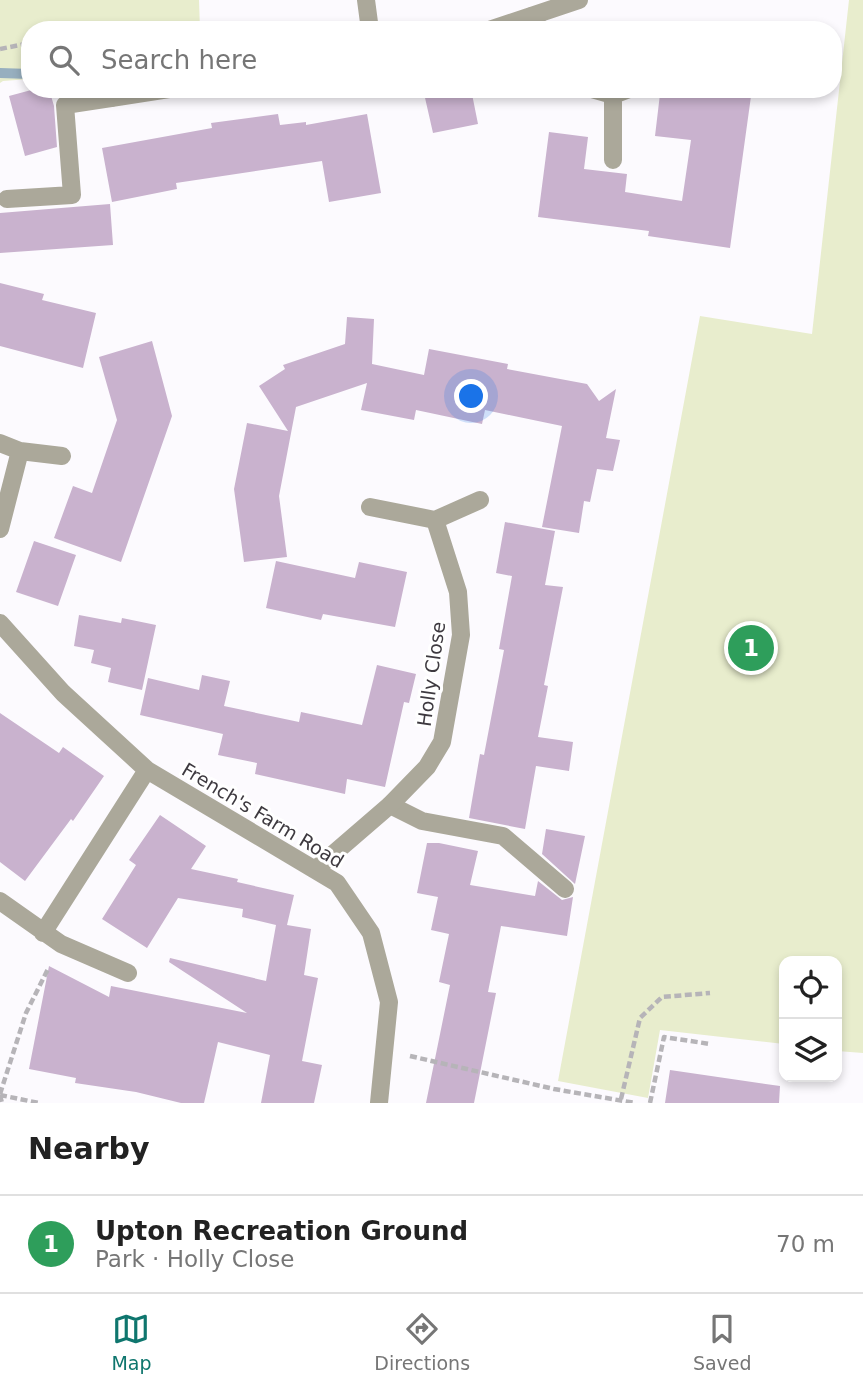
<!DOCTYPE html>
<meta charset="utf-8">
<style>
:root{--surface:#fff;--page:#f6f6f6;--text:#222;--muted:#767676;--line:#e0e0e0;--accent:#0f766e}
body{margin:0;font-family:"DejaVu Sans",sans-serif;background:var(--page);color:var(--text)}
.controls{position:absolute;right:21px;bottom:21px;display:grid;overflow:hidden;border-radius:14px;box-shadow:0 4px 10px #0003}
.controls button{width:63px;height:63px;display:grid;place-items:center;padding:0;border:0;border-bottom:2px solid var(--line);background:var(--surface);color:var(--text);font:35px sans-serif}
.you{position:absolute;left:472px;top:397px;width:24px;height:24px;margin:-18px;border:5px solid #fff;border-radius:50%;background:#1a73e8;box-shadow:0 0 0 10px #1a73e833}
.badge{display:grid;place-items:center;width:46px;height:46px;border-radius:50%;background:var(--accent);color:#fff;font-size:23px;font-weight:700}
.pin{position:absolute;translate:-50% -50%;border:4px solid #fff;box-shadow:0 2px 7px #0006}
.list{margin:0;padding:0;list-style:none}
h2{display:flex;justify-content:space-between;align-items:center;height:91px;margin:0;padding:0 28px;font-size:30px}
h2 small{font-size:23px;font-weight:400;color:var(--muted)}
.list li{display:grid;grid-template-columns:46px 1fr auto;gap:21px;align-items:center;box-sizing:border-box;height:98px;padding:0 28px;border-top:2px solid var(--line)}
.list b{display:block;font-size:26px;white-space:nowrap}
.list p{margin:0;font-size:23px;white-space:nowrap;color:var(--muted)}
.list em{font-size:23px;font-style:normal;color:var(--muted)}
.icon{flex:none;width:38px;height:38px;fill:none;stroke:currentColor;stroke-width:2;stroke-linecap:round;stroke-linejoin:round}
.map{position:relative;flex:none;width:863px;height:1103px;overflow:hidden}
.search{position:absolute;background:var(--surface);box-shadow:0 4px 10px #0003;left:21px;right:21px;top:21px;height:77px;display:flex;align-items:center;gap:18px;box-sizing:border-box;padding:0 24px;border-radius:28px;color:var(--muted);font-size:26px}
.sheet{height:189px;background:var(--surface)}
nav{display:flex;justify-content:space-around;align-items:center;box-sizing:border-box;height:98px;border-top:2px solid var(--line);background:var(--surface);font-size:19px;color:var(--muted)}
nav a{display:grid;justify-items:center;gap:4px}
nav .on{color:var(--accent)}
.map>svg:first-child{display:block}
.green{fill:#e8edcd}
.lines{fill:none;stroke-linecap:round;stroke-linejoin:round}
.stream{stroke:#97afbf;stroke-width:10}
.building{fill:#c9b2ce}
.path{stroke:#b6b4b8;stroke-width:4.5;stroke-dasharray:7 3.5;stroke-linecap:butt}
.service{stroke:#aba89a;stroke-width:18}
.minor{stroke:#aba89a;stroke-width:18}
.labels{text-anchor:middle;dominant-baseline:central;stroke-width:6;stroke-linejoin:round;paint-order:stroke}
.street-label{font-size:19px;fill:#3e3a40;stroke:#fff}
</style>
<div class="map">
<svg width="863" height="1103" viewBox="0 0 863 1103">
<rect width="100%" height="100%" fill="#fcfafe"/>
<path class="green" d="M 0,0 L 199,0 L 200,30 L 30,30 L 30,79 L 3,81 L 0,83 Z
M 849,0 L 863,0 L 863,1053 L 837,1051 L 837,961 L 784,961 L 784,1044 L 660,1030 L 648,1098 L 558,1081 L 700,316 L 812,334 Z"/>
<g class="lines">
<path class="stream" d="M 0,73 L 30,74"/>
</g>
<path class="building" d="M 35,89 L 49,89 L 54,106 L 57,147 L 25,156 L 9,96 Z
M 423,89 L 471,89 L 478,124 L 433,133 Z
M 696,89 L 752,89 L 730,248 L 648,236 L 649,231 L 538,217 L 549,132 L 588,137 L 584,169 L 627,174 L 625,192 L 682,201 L 691,140 L 655,136 L 660,94 L 695,98 Z
M 278,114 L 280,125 L 306,122 L 306,125 L 367,114 L 381,193 L 329,202 L 322,161 L 176,183 L 177,189 L 112,202 L 102,148 L 212,128 L 211,123 Z
M 110,204 L 113,245 L 0,253 L 0,213 Z
M 0,283 L 44,294 L 42,300 L 96,313 L 83,368 L 0,346 Z
M 347,317 L 374,319 L 372,364 L 424,375 L 429,349 L 508,364 L 507,369 L 587,384 L 599,401 L 616,389 L 606,438 L 620,440 L 613,471 L 597,469 L 590,502 L 584,501 L 579,533 L 542,527 L 562,426 L 485,410 L 482,424 L 416,410 L 414,420 L 361,410 L 367,383 L 296,407 L 279,496 L 287,557 L 244,562 L 234,489 L 247,423 L 288,431 L 259,386 L 285,369 L 283,365 L 345,344 Z
M 152,341 L 172,416 L 121,562 L 54,538 L 73,486 L 92,493 L 117,420 L 99,357 Z
M 505,522 L 555,531 L 545,585 L 563,587 L 544,685 L 548,686 L 538,737 L 573,742 L 569,771 L 536,766 L 525,829 L 469,818 L 480,754 L 484,755 L 504,650 L 499,649 L 512,576 L 496,573 Z
M 34,541 L 76,555 L 58,606 L 16,592 Z
M 276,561 L 355,578 L 359,562 L 407,572 L 395,627 L 323,614 L 321,620 L 266,608 Z
M 79,615 L 121,623 L 122,618 L 156,625 L 142,690 L 108,682 L 111,668 L 91,663 L 94,650 L 74,646 Z
M 377,665 L 416,674 L 409,703 L 404,702 L 385,787 L 347,779 L 345,794 L 255,774 L 257,763 L 218,755 L 223,734 L 140,715 L 148,678 L 199,690 L 202,675 L 230,681 L 224,706 L 299,722 L 301,712 L 362,725 Z
M 0,713 L 59,753 L 63,747 L 104,776 L 73,821 L 71,819 L 25,881 L 0,862 Z
M 160,815 L 206,846 L 191,869 L 238,879 L 237,882 L 294,895 L 287,925 L 311,929 L 304,975 L 318,978 L 302,1061 L 322,1065 L 314,1103 L 261,1103 L 270,1055 L 218,1042 L 204,1103 L 181,1103 L 136,1092 L 75,1083 L 76,1078 L 29,1069 L 49,966 L 109,997 L 111,986 L 247,1013 L 169,962 L 170,958 L 266,981 L 276,925 L 242,917 L 243,909 L 178,898 L 147,948 L 102,919 L 136,865 L 129,860 Z
M 546,829 L 585,836 L 575,884 L 542,854 Z
M 427,843 L 439,843 L 478,851 L 470,885 L 535,896 L 538,881 L 562,900 L 573,897 L 567,936 L 501,926 L 488,992 L 496,993 L 474,1103 L 426,1103 L 450,985 L 439,982 L 449,934 L 431,930 L 438,897 L 417,893 Z
M 670,1070 L 780,1086 L 779,1103 L 665,1103 Z"/>
<g class="lines">
<path class="path" d="M 0,49 L 30,43
M 410,1056 L 554,1089 L 635,1103
M 0,1094 L 26,1013 L 49,967
M 0,1095 L 39,1103
M 0,1095 L 2,1103
M 621,1099 L 640,1018 L 662,997 L 710,993
M 650,1103 L 664,1037 L 710,1044"/>
<path class="service" d="M 366,0 L 370,30
M 532,16 L 541,30
M 592,89 L 613,95
M 613,160 L 613,95 L 629,89
M 7,199 L 72,195 L 65,105 L 111,98
M 390,805 L 422,821 L 503,836 L 565,889"/>
<path class="minor" d="M 489,30 L 579,0
M 111,98 L 169,89
M 0,443 L 20,451 L 62,456
M 370,507 L 435,520 L 480,500
M 0,529 L 20,451
M 0,623 L 63,693 L 147,770 L 337,883 L 371,933 L 389,1002 L 379,1103
M 317,868 L 390,805 L 427,767 L 442,742 L 461,635 L 458,592 L 435,520
M 0,901 L 61,944 L 128,973
M 43,933 L 147,770"/>
</g>
<g class="labels">
<g class="street-label">
<text transform="translate(431 674) rotate(-82)">Holly Close</text>
<text transform="translate(263 815) rotate(31)">French's Farm Road</text>
</g>
</g>
</svg>
<div class="controls">
<button><svg class="icon" aria-label="locate" viewBox="0 0 24 24"><circle cx="12" cy="12" r="6"/><path d="M12 2v4M12 18v4M2 12h4M18 12h4"/></svg></button>
<button><svg class="icon" aria-label="layers" viewBox="0 0 24 24"><path d="M12 4l9 5-9 5-9-5zM3 14l9 5 9-5"/></svg></button>
</div>
<div class="you"></div>
<div class="pin badge" style="left:751px;top:648px;background:#2e9e5b">1</div>
<div class="search"><svg class="icon" aria-label="search" viewBox="0 0 24 24"><circle cx="10" cy="10" r="6"/><path d="M15 15l6 6"/></svg>Search here</div>
</div>
<section class="sheet">
<h2>Nearby<small></small></h2>
<ul class="list">
<li><span class="badge" style="background:#2e9e5b">1</span><div><b>Upton Recreation Ground</b><p>Park · Holly Close</p></div><em>70 m</em></li>
</ul>
</section>
<nav>
<a class="on"><svg class="icon" aria-label="map" viewBox="0 0 24 24"><path d="M3 6l6-2 6 2 6-2v14l-6 2-6-2-6 2zM9 4v14M15 6v14"/></svg>Map</a>
<a><svg class="icon" aria-label="directions" viewBox="0 0 24 24"><path d="M12 3l9 9-9 9-9-9zM9 14v-3h6M13 9l2 2-2 2"/></svg>Directions</a>
<a><svg class="icon" aria-label="saved" viewBox="0 0 24 24"><path d="M7 4h10v16l-5-4-5 4z"/></svg>Saved</a>
</nav>
